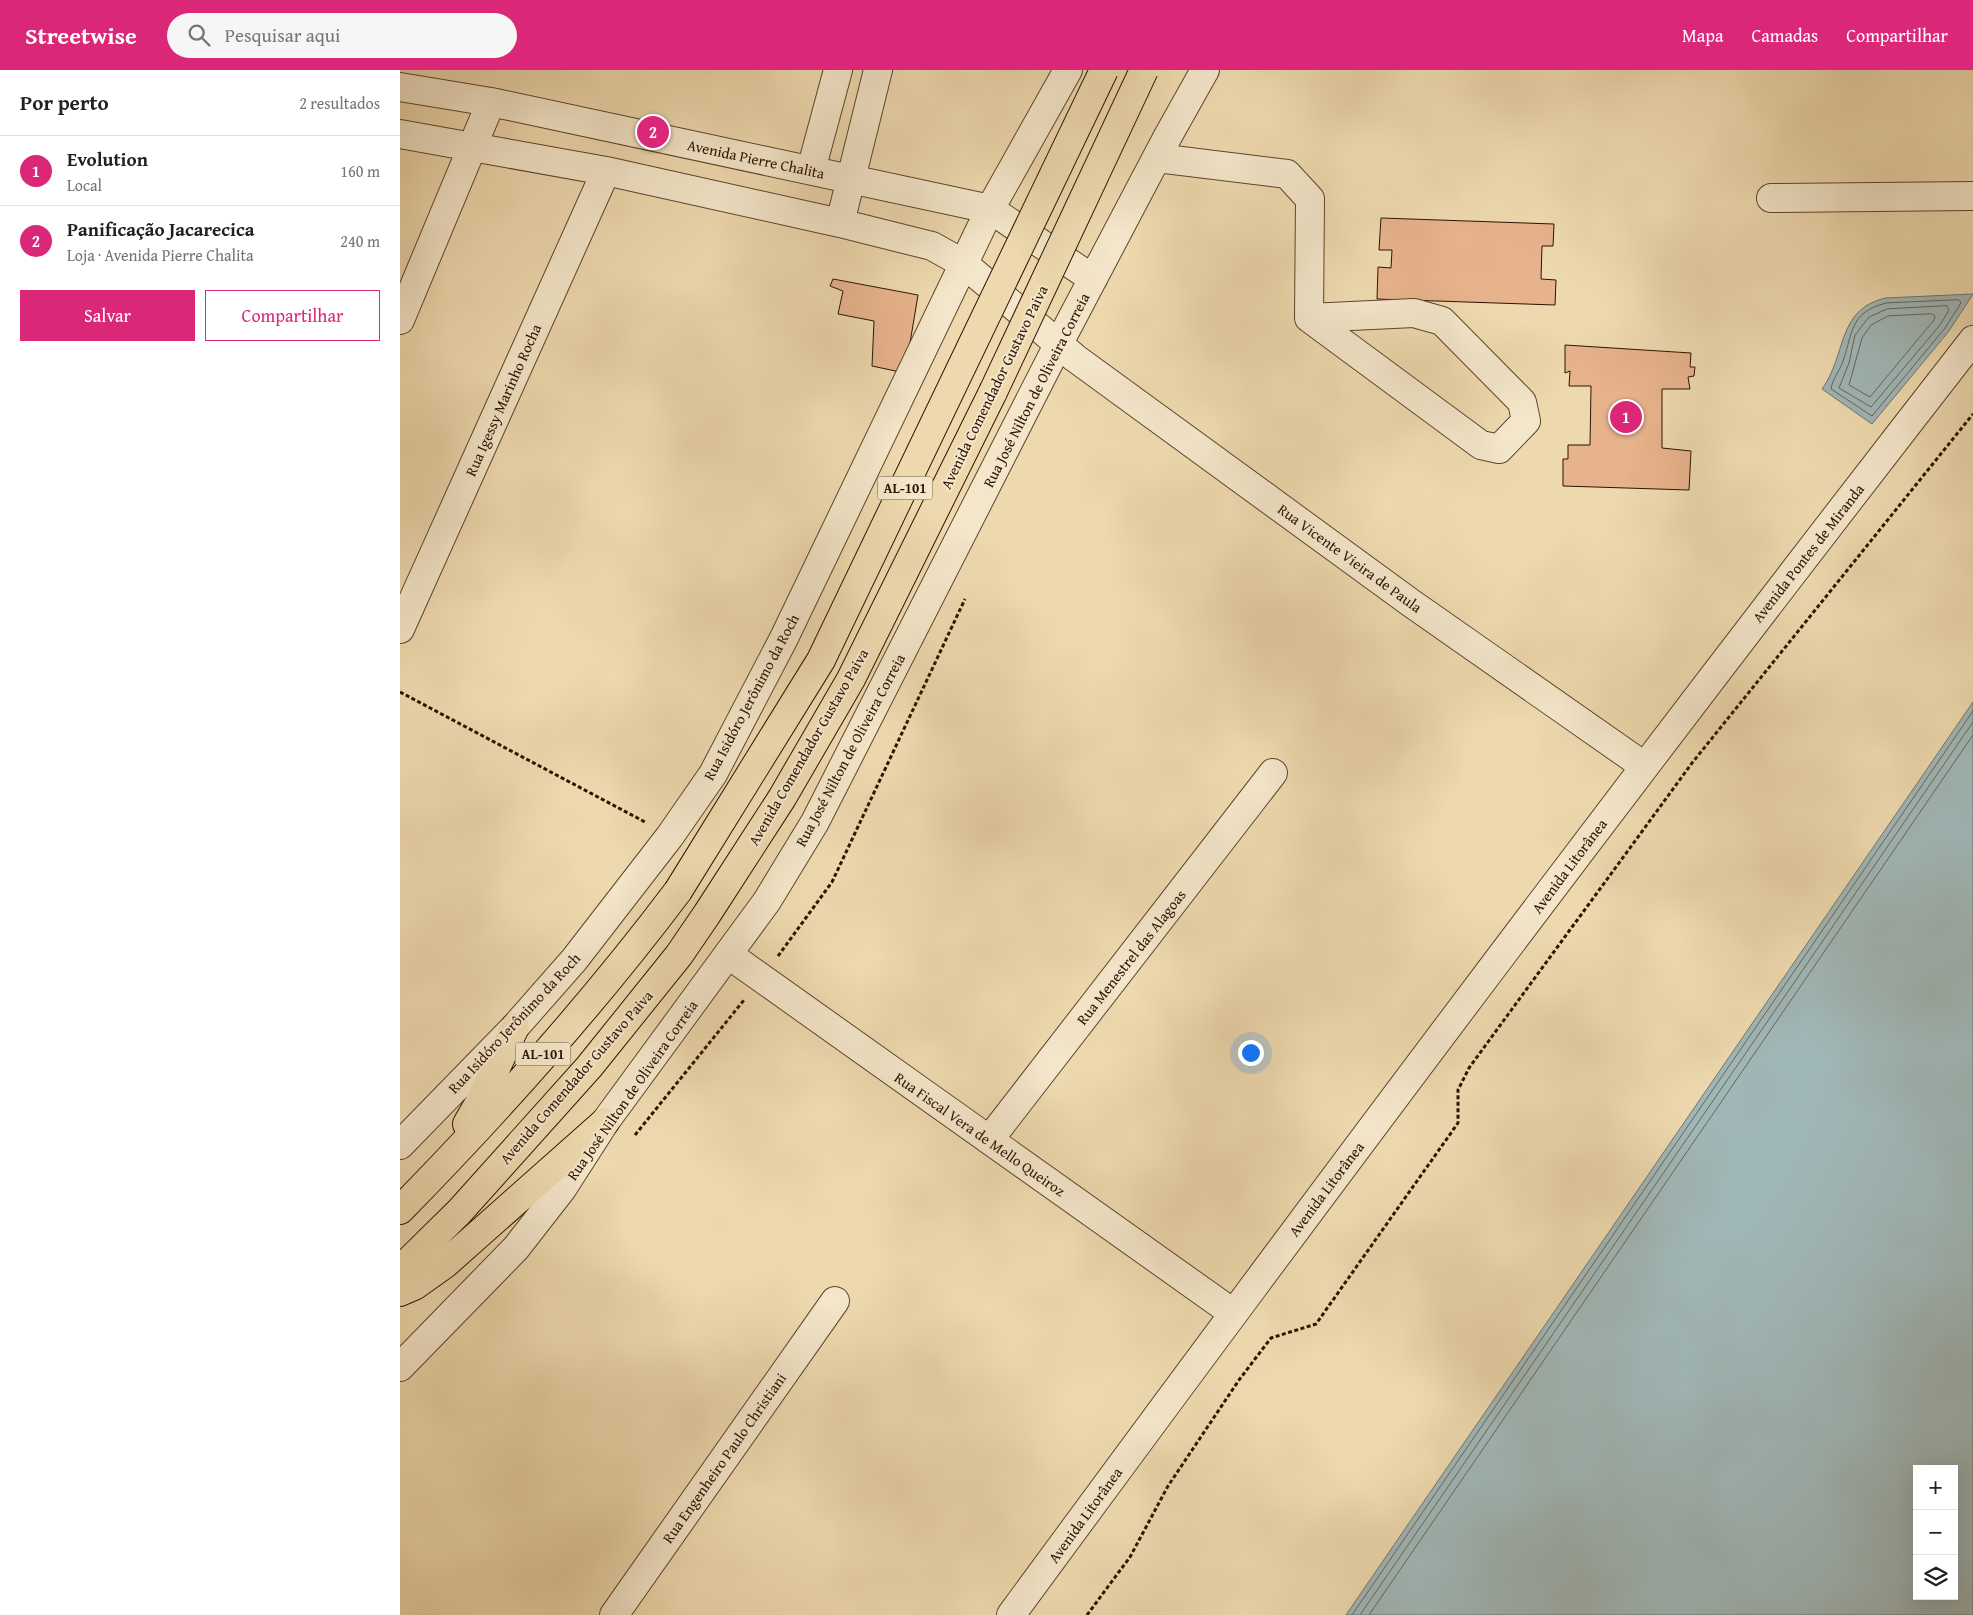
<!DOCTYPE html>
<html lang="pt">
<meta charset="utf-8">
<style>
:root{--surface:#fff;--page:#f6f6f6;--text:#202124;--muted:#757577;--line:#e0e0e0;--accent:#db2777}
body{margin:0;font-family:"Gentium Book Plus",serif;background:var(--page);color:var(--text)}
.controls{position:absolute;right:15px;bottom:15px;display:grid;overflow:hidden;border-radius:0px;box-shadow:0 5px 20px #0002}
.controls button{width:45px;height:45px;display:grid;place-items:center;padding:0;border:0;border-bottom:1px solid var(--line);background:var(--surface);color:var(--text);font:25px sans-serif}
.you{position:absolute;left:850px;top:982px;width:18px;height:18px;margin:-12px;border:4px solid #fff;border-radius:50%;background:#1a73e8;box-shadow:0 0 0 8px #1a73e833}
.badge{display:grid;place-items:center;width:32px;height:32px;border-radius:50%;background:var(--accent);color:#fff;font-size:16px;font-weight:700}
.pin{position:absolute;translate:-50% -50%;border:2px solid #fff;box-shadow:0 1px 5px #0006}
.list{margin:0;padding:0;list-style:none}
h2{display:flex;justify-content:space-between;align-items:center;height:65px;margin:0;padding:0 20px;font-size:21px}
h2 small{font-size:16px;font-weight:400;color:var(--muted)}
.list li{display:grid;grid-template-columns:32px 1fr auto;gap:15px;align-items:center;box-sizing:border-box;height:70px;padding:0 20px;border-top:1px solid var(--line)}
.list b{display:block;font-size:19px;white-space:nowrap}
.list p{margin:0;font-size:16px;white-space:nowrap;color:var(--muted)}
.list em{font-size:16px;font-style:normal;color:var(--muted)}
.actions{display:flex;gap:10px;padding:15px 20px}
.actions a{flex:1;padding:11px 0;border:1px solid var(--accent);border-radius:0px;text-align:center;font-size:18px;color:var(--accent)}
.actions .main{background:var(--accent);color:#fff}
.icon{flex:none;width:28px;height:28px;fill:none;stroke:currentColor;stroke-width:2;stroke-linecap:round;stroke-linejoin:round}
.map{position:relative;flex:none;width:1573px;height:1545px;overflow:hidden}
header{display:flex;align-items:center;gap:30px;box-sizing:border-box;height:70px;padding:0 25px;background:var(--accent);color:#fff}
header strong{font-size:24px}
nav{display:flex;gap:28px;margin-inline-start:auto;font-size:18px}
.search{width:350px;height:45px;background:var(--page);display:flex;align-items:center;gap:12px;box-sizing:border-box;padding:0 18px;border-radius:28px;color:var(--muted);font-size:19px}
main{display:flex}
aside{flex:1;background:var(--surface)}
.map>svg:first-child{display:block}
.water{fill:#a0b7b7;stroke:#72756e;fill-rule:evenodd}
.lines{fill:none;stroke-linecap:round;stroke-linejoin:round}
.shore{stroke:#66655c;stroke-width:1}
.building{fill:#e7b38d;stroke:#2d1300}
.minor-casing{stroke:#5d442c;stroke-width:30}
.major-casing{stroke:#2d1300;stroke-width:30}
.path{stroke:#2d1300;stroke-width:3;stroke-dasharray:4 2.5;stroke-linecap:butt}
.minor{stroke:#f4e6ca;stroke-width:28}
.major{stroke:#eed9ae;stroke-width:28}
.major-bridge-casing{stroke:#2d1300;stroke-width:30;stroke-linecap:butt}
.major-bridge{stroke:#eed9ae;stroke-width:28}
.labels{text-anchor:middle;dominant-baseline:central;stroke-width:4;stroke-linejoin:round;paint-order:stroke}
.shield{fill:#f4e6ca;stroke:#69523d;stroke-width:1}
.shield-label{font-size:14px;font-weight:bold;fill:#2d1300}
.street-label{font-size:15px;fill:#2d1300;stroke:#f4e6ca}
</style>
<header>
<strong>Streetwise</strong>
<div class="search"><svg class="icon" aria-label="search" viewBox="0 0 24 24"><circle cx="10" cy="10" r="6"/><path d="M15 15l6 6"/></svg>Pesquisar aqui</div>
<nav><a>Mapa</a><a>Camadas</a><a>Compartilhar</a></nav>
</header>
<main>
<aside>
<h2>Por perto<small>2 resultados</small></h2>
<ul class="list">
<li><span class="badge">1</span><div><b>Evolution</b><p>Local</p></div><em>160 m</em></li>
<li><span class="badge">2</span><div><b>Panificação Jacarecica</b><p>Loja · Avenida Pierre Chalita</p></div><em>240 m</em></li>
</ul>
<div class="actions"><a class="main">Salvar</a><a>Compartilhar</a></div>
</aside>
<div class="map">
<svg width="1573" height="1545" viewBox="0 0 1573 1545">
<rect width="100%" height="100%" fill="#eed9ae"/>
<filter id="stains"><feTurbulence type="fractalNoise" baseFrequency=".004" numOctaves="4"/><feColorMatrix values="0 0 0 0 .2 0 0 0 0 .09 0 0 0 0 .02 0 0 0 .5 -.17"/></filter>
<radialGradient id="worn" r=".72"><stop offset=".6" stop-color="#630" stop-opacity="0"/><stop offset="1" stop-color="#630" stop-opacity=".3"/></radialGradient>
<path class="water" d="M 1573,224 L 1549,261 L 1472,354 L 1422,319 C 1447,285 1436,240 1485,228 Z
M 1573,632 L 1573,1545 L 946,1545 L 996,1472 ZM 1517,1399 L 1554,1399 L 1554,1526 L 1517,1526 Z"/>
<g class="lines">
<path class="shore" d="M 1559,230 L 1561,233 L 1545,258 L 1472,346 L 1431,319 C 1432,310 1440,300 1443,291 C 1453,262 1450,242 1486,233 Z
M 1547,236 L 1549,240 L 1540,255 L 1471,337 L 1439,318 L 1449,293 L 1455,265 L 1469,247 L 1487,239 Z
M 1532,244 L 1535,246 L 1534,250 L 1470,327 L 1449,315 L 1462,268 L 1471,255 L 1488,246 Z
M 952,1545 L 1573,641
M 960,1545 L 1573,652
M 969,1545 L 1573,665"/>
</g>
<path class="building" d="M 981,148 L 1154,154 L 1153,176 L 1142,176 L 1141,209 L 1156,210 L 1155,235 L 977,229 L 978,197 L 991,198 L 992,180 L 979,180 Z
M 433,209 L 518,225 L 505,303 L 472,296 L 474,251 L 438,244 L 443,221 L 430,216 Z
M 1165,275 L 1291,283 L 1290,297 L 1295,297 L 1294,306 L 1288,307 L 1290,319 L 1262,319 L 1262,378 L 1291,381 L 1289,420 L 1163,416 L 1163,389 L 1168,389 L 1168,375 L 1190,375 L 1191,316 L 1169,316 L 1170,301 L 1165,303 Z"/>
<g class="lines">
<g class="minor-casing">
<path id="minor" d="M 0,17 L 91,32 L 590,139 L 693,209
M 0,64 L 206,101 L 440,153 L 532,176 L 564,194 L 675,288 L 1011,533 L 1244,696
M 757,88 L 887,104 L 910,129 L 909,248
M 411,100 L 438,0
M 1371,128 L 1573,126
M 440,153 L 478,0
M 1014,243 L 1042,251 L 1122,332 L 1126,351 L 1099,379 L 1081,375 L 909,248 Z
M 0,250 L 91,32
M 0,559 L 206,101
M 329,885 L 833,1243
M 589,1070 L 873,703
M 0,1075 L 115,957 L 174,890 L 270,766 L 313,704 L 384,568 L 590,139 L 668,0
M 0,1297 L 116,1178 L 162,1119 L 205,1052 L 367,831 L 415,752 L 658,275 L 768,66 L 805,0
M 214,1545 L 435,1231
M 611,1545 C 926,1116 1246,690 1573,270"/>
</g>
<g class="major-casing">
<path id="major" d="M 67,1054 L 82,1028 L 115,957
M 0,1140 C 98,1040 193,934 278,821
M 0,1200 L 59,1142 L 189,997 L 279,885 L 307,844 L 382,728 L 451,609 L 593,322
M 0,1222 L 14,1216 L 45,1194 L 205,1052"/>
</g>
<path class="path" d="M 0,622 L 245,752
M 378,886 L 432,812 L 565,529
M 235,1065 L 344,930
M 687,1545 L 730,1487 L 768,1416 L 839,1310 L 871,1268 L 916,1254 L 1058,1053 L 1058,1020 L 1069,998 L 1292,693 L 1573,344"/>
<use href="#minor" class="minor"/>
<use href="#major" class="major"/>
<g class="major-bridge-casing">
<path id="major-bridge" d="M 593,322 L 744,0
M 278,821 L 421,590 L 704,0"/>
</g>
<use href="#major-bridge" class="major-bridge"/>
</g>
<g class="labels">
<g class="shield">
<rect x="477.5" y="406.5" width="55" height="23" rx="4"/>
<rect x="115.5" y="972.5" width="55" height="23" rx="4"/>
</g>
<g class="shield-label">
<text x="505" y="418">AL-101</text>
<text x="143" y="984">AL-101</text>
</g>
<g class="street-label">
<text transform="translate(356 89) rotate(12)">Avenida Pierre Chalita</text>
<text transform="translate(594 317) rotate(-64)">Avenida Comendador Gustavo Paiva</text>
<text transform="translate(636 320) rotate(-63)">Rua José Nilton de Oliveira Correia</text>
<text transform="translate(103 330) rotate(-66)">Rua Igessy Marinho Rocha</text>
<text transform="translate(1408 483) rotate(-52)">Avenida Pontes de Miranda</text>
<text transform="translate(950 488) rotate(36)">Rua Vicente Vieira de Paula</text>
<text transform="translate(351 627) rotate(-62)">Rua Isidóro Jerônimo da Roch</text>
<text transform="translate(408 677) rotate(-60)">Avenida Comendador Gustavo Paiva</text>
<text transform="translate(450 680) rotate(-62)">Rua José Nilton de Oliveira Correia</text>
<text transform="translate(1169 796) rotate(-53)">Avenida Litorânea</text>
<text transform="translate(731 887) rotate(-52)">Rua Menestrel das Alagoas</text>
<text transform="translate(114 953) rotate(-47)">Rua Isidóro Jerônimo da Roch</text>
<text transform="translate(176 1007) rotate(-49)">Avenida Comendador Gustavo Paiva</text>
<text transform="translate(232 1020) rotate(-55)">Rua José Nilton de Oliveira Correia</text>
<text transform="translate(580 1064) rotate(35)">Rua Fiscal Vera de Mello Queiroz</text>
<text transform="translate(926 1119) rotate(-53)">Avenida Litorânea</text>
<text transform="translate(324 1388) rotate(-55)">Rua Engenheiro Paulo Christiani</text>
<text transform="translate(685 1445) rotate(-54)">Avenida Litorânea</text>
</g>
</g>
<rect width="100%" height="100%" filter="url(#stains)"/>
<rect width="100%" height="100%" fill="url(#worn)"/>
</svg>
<div class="controls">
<button>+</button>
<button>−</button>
<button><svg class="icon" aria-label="layers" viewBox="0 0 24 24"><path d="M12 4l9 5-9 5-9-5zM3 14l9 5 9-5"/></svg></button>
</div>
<div class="you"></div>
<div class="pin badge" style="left:1226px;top:347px">1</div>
<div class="pin badge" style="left:253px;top:62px">2</div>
</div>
</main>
